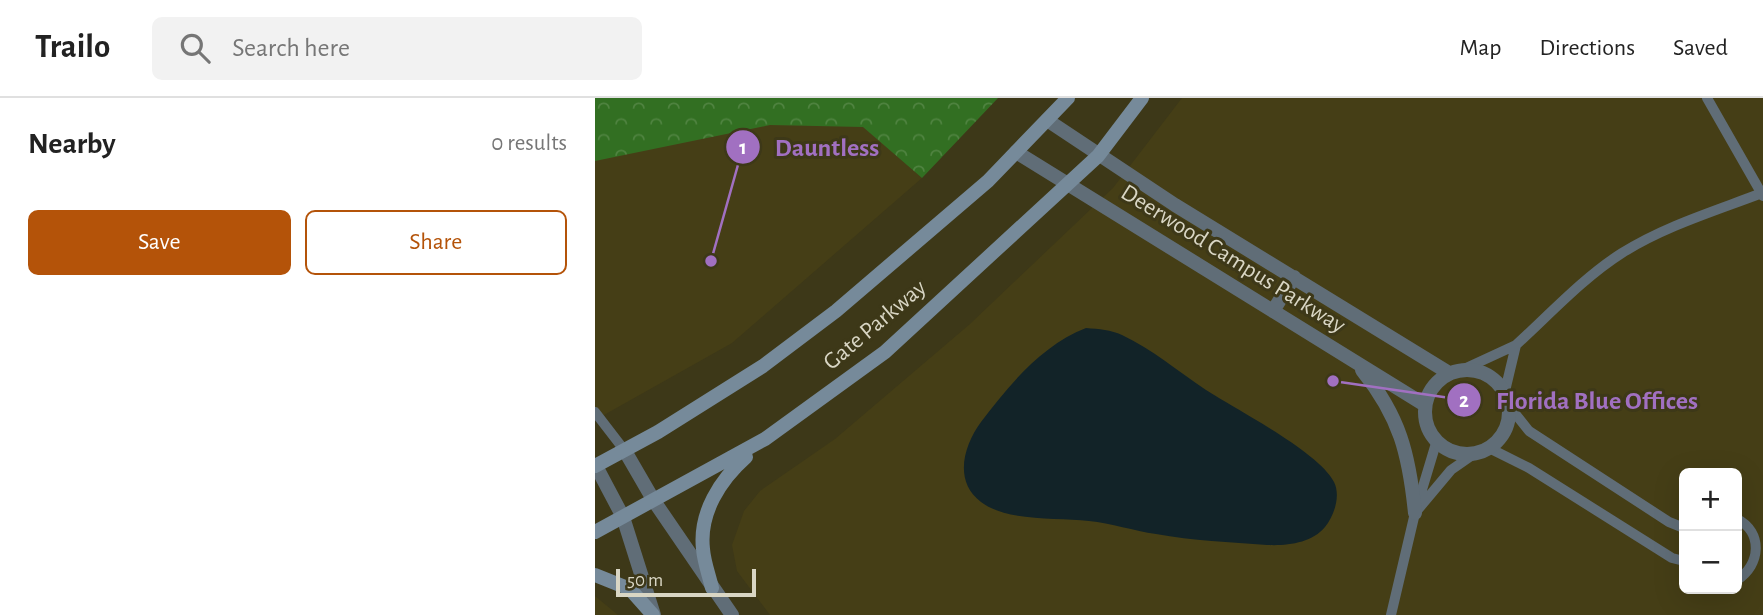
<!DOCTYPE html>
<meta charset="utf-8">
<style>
:root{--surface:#fff;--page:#f2f2f2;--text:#222;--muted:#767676;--line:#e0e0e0;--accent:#b45309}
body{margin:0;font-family:"Alegreya Sans",sans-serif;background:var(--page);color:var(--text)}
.controls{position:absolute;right:21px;bottom:21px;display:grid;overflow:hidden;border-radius:10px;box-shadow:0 7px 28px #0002}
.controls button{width:63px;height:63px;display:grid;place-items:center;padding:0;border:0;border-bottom:2px solid var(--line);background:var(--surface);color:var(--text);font:35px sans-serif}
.scale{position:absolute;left:21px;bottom:18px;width:140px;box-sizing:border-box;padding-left:7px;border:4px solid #d9d6c4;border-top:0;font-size:19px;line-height:24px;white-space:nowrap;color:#d9d6c4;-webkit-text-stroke:5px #3d3818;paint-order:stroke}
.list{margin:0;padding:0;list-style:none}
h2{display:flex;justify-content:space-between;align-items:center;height:91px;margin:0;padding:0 28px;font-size:30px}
h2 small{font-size:23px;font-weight:400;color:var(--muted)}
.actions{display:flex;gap:14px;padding:21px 28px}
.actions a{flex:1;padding:16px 0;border:2px solid var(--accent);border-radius:10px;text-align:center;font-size:24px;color:var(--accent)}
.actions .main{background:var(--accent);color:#fff}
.icon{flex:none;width:38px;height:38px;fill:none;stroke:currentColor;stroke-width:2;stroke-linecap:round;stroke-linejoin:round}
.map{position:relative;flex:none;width:1168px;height:517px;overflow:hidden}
header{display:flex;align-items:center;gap:42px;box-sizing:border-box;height:98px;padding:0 35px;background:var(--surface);border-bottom:2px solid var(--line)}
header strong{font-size:33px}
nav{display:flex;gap:38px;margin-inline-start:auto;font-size:24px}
.search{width:490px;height:63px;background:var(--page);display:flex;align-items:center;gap:18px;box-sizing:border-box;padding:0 24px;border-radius:10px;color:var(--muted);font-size:26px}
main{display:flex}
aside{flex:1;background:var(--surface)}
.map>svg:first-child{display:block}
.built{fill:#453e16;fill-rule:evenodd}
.forest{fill:url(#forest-crowns)}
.water{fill:#122328}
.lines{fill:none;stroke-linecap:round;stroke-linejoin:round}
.service{stroke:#606d77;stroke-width:10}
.minor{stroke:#606d77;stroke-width:14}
.tertiary{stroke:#606d77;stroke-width:14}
.secondary{stroke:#768a9a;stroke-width:14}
.labels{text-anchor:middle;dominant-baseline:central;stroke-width:6;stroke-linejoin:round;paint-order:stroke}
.street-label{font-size:24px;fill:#d9d6c4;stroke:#3d3818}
.leader{fill:none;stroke:#a170c1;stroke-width:2.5}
.callout-dot{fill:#a170c1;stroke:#3d3818;stroke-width:2.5}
.mark-label{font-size:21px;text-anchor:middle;font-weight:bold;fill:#fff}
.callout-label{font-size:26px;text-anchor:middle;font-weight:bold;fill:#a170c1;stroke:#3d3818;stroke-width:6;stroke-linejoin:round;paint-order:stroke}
</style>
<header>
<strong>Trailo</strong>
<div class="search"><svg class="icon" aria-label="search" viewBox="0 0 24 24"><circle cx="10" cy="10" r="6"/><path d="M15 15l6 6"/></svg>Search here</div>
<nav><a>Map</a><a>Directions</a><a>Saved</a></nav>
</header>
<main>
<aside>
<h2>Nearby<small>0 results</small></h2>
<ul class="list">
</ul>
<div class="actions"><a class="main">Save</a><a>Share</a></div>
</aside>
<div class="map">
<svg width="1168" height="517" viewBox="0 0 1168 517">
<defs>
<pattern id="forest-crowns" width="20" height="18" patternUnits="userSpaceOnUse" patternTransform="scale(1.75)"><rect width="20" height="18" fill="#326f22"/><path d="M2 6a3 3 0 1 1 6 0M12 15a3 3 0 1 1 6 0" fill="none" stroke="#4f8340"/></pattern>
</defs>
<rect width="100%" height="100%" fill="#3d3818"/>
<path class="built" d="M 0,0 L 269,29 L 327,80 L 137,245 L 0,322 Z
M 587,0 L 1168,0 L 1168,517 L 175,517 L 142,473 L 137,447 L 149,413 L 165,393 L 240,341 L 375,226 L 518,90 ZM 1089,375 L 1142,375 L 1142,491 L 1089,491 Z
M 0,498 L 23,517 L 0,517 Z"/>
<path class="forest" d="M 0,0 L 403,0 L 327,80 L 268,29 L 175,27 L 0,63 Z"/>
<path class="water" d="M 491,230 C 504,231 516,232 527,237 C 557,251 584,274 611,292 C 642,312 724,354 739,384 C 746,398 739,418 730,429 C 717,445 692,448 672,447 C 635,444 598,443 561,436 C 539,433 516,425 494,423 C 462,419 412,424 386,404 C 358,383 369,347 386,324 C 414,287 447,247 491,230 Z"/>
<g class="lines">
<path class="service" d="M 1112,0 L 1168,98
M 921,247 C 954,217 989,179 1027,155 C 1070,128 1120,113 1167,95
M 869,271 L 921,247 L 910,293
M 914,308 L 934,333 L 1074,424 L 1089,430
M 0,314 L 30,353
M 842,342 L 820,415 L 856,372 L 879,356
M 894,350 L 934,370 L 1077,460 L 1089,463
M 1142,421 C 1168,434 1166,467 1142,482
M 796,517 L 820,415"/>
<path class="minor" d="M 452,22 L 580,107 L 854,275
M 421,54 L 830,307
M 678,213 L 699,179
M830 314a42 42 0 1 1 84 0a42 42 0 1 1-84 0Z
M 767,272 C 805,319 814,356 820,415"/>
<path class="tertiary" d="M 30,353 L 59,403 L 137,517
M 1,368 L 28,419 L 59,517"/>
<path class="secondary" d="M 0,368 L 63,334 L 168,268 L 241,213 L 393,83 L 473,0
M 0,434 L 170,341 L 290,254 L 503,58 L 547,0
M 0,477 L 35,491 L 58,517
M 117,490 C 114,477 109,464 108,451 C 104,415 125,382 151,359"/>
</g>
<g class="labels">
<g class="street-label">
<text transform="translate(638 161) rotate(32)">Deerwood Campus Parkway</text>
<text transform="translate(280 227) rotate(-40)">Gate Parkway</text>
</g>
</g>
<path class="leader" d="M116 163L148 49M738 283L869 302"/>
<g class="callout-dot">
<circle cx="116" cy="163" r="7"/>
<circle cx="738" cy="283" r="7"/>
<circle cx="148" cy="49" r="18"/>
<circle cx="869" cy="302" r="18"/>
</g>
<g class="mark-label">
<text x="148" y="56">1</text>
<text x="869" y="309">2</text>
</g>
<g class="callout-label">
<text x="232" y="58">Dauntless</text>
<text x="1002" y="311">Florida Blue Offices</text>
</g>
</svg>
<div class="controls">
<button>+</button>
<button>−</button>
</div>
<div class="scale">50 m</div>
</div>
</main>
